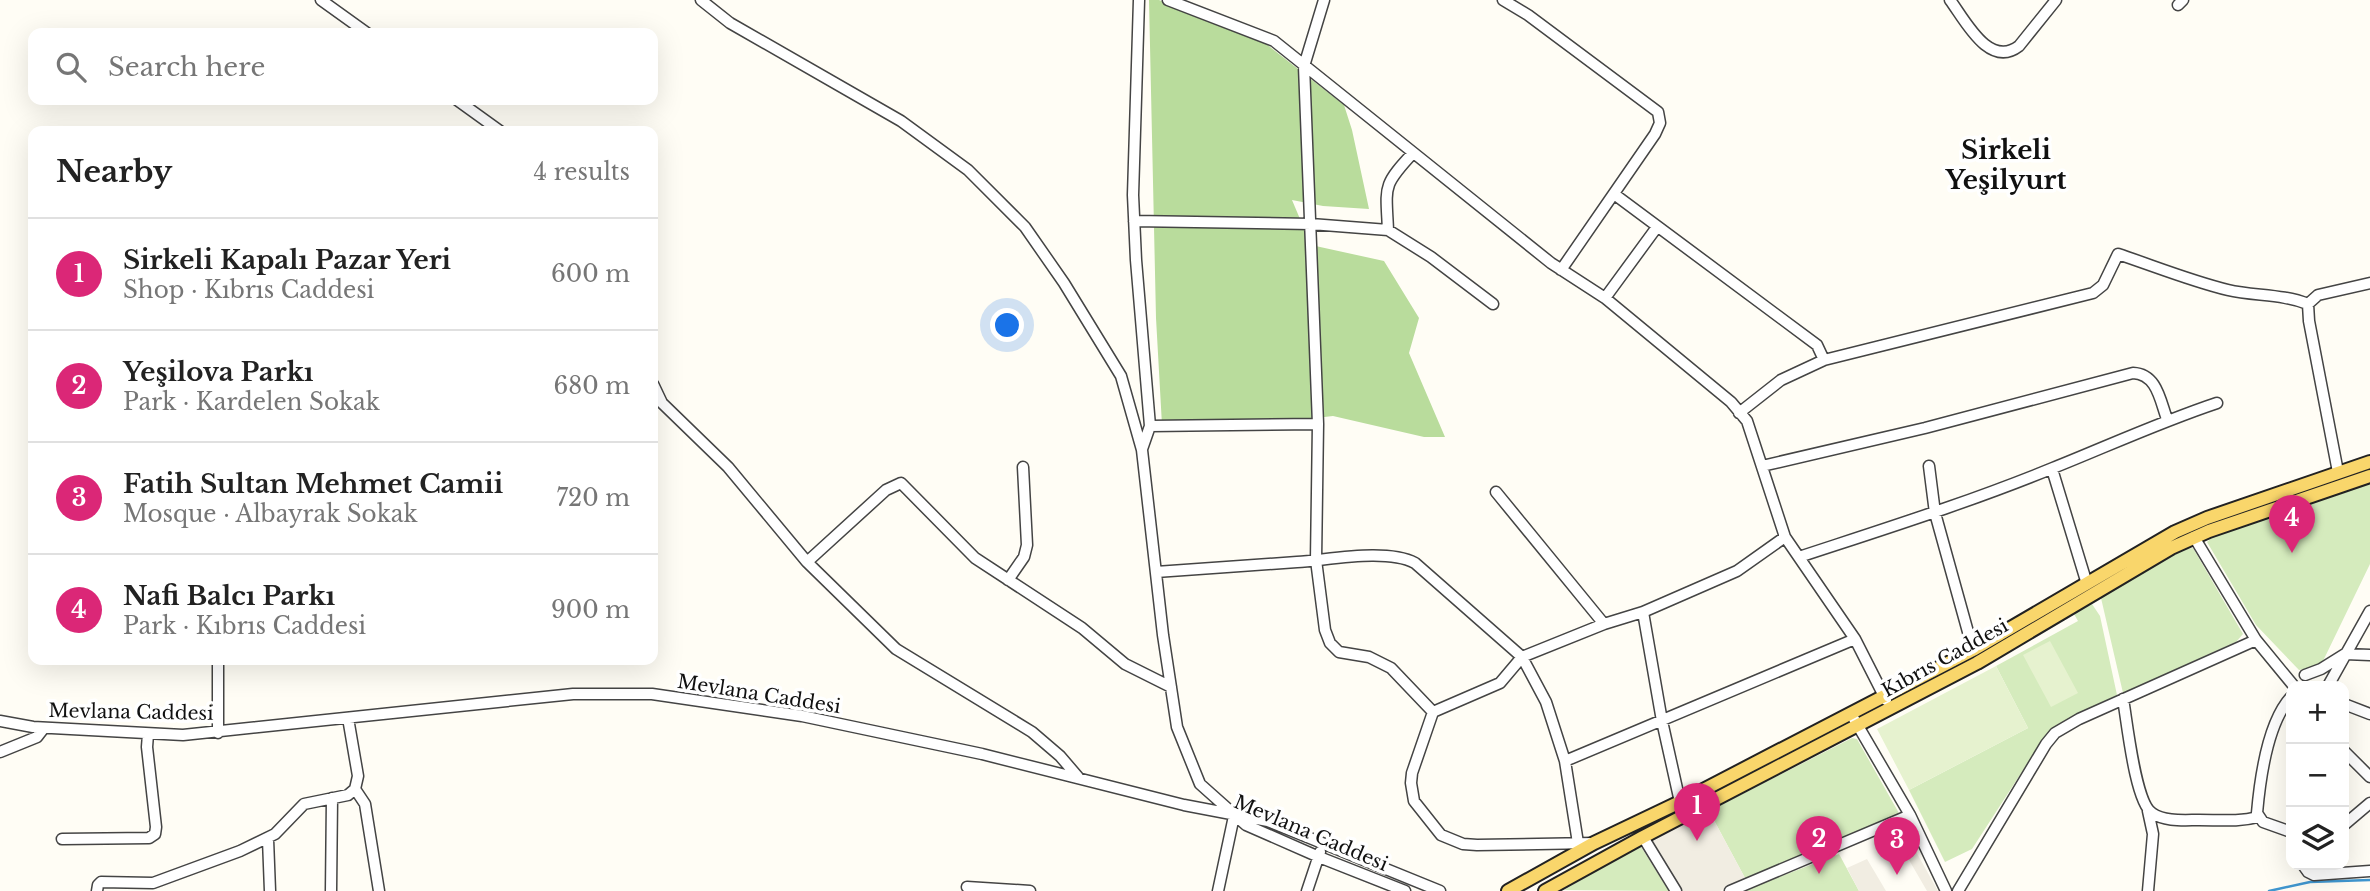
<!DOCTYPE html>
<meta charset="utf-8">
<style>
:root{--surface:#fff;--page:#f2f2f2;--text:#222;--muted:#767676;--line:#e0e0e0;--accent:#db2777}
body{margin:0;font-family:"Libre Baskerville",serif;background:var(--page);color:var(--text)}
.controls{position:absolute;right:21px;bottom:21px;display:grid;overflow:hidden;border-radius:14px;box-shadow:0 7px 28px #0002}
.controls button{width:63px;height:63px;display:grid;place-items:center;padding:0;border:0;border-bottom:2px solid var(--line);background:var(--surface);color:var(--text);font:35px sans-serif}
.you{position:absolute;left:1008px;top:326px;width:24px;height:24px;margin:-18px;border:5px solid #fff;border-radius:50%;background:#1a73e8;box-shadow:0 0 0 10px #1a73e833}
.badge{display:grid;place-items:center;width:46px;height:46px;border-radius:50%;background:var(--accent);color:#fff;font-size:23px;font-weight:700}
.pin{position:absolute;translate:-50% -58px;filter:drop-shadow(0 2px 4px #0008)}
.pin::after{content:'';position:absolute;top:37px;width:24px;height:21px;background:inherit;clip-path:polygon(0 0,100% 0,50% 100%)}
.list{margin:0;padding:0;list-style:none}
h2{display:flex;justify-content:space-between;align-items:center;height:91px;margin:0;padding:0 28px;font-size:30px}
h2 small{font-size:23px;font-weight:400;color:var(--muted)}
.list li{display:grid;grid-template-columns:46px 1fr auto;gap:21px;align-items:center;box-sizing:border-box;height:112px;padding:0 28px;border-top:2px solid var(--line)}
.list b{display:block;font-size:26px;white-space:nowrap}
.list p{margin:0;font-size:23px;white-space:nowrap;color:var(--muted)}
.list em{font-size:23px;font-style:normal;color:var(--muted)}
.icon{flex:none;width:38px;height:38px;fill:none;stroke:currentColor;stroke-width:2;stroke-linecap:round;stroke-linejoin:round}
.map{position:relative;flex:none;width:2370px;height:891px;overflow:hidden}
.search{position:absolute;background:var(--surface);box-shadow:0 7px 28px #0002;left:28px;top:28px;width:630px;height:77px;display:flex;align-items:center;gap:18px;box-sizing:border-box;padding:0 24px;border-radius:14px;color:var(--muted);font-size:26px}
.panel{position:absolute;background:var(--surface);box-shadow:0 7px 28px #0002;left:28px;top:126px;width:630px;height:539px;border-radius:14px}
.map>svg:first-child{display:block}
.green{fill:#d5ebbd}
.forest{fill:#b9dc9c}
.pitch{fill:#e6f2cf}
.plaza{fill:#f1ede2}
.lines{fill:none;stroke-linecap:round;stroke-linejoin:round}
.stream{stroke:#3f96cf;stroke-width:2.5}
.minor-casing{stroke:#444;stroke-width:13}
.major-casing{stroke:#222;stroke-width:16}
.minor{stroke:#fff;stroke-width:10}
.major{stroke:#f9d66b;stroke-width:12}
.labels{text-anchor:middle;dominant-baseline:central;stroke-width:7;stroke-linejoin:round;paint-order:stroke}
.street-label{font-size:19px;fill:#111;stroke:#fff}
.district-label{font-size:26px;font-weight:bold;fill:#111;stroke:#fff}
</style>
<div class="map">
<svg width="2370" height="891" viewBox="0 0 2370 891">
<rect width="100%" height="100%" fill="#fffdf5"/>
<path class="green" d="M 2370,482 L 2370,564 L 2323,661 L 2318,666 L 2299,670 L 2256,625 L 2207,542 L 2213,536 Z
M 2193,548 L 2243,634 L 2236,642 L 2123,693 L 2101,598 L 2184,549 Z
M 2092,604 L 2100,616 L 2117,695 L 2053,728 L 2047,733 L 1972,849 L 1945,862 L 1909,790 L 2028,728 L 1996,666 L 2078,621 L 2074,614 Z
M 1852,738 L 1857,739 L 1900,815 L 1745,878 L 1709,811 Z
M 1640,845 L 1669,891 L 1564,890 Z
M 1839,854 L 1859,891 L 1743,891 Z"/>
<path class="forest" d="M 1149,0 L 1159,0 L 1265,43 L 1344,105 L 1352,130 L 1369,209 L 1323,206 L 1292,200 L 1311,245 L 1384,261 L 1419,318 L 1409,353 L 1445,437 L 1424,437 L 1333,416 L 1255,425 L 1162,425 L 1156,318 Z"/>
<path class="pitch" d="M 2050,641 L 2078,693 L 2051,707 L 2023,655 Z
M 1996,666 L 2028,728 L 1909,790 L 1877,729 Z"/>
<path class="plaza" d="M 1709,811 L 1745,878 L 1720,891 L 1669,891 L 1640,845 Z
M 1899,830 L 1905,832 L 1938,891 L 1927,891 L 1898,841 L 1888,847 L 1883,835 Z
M 1867,859 L 1886,891 L 1859,891 L 1847,868 Z"/>
<g class="lines">
<path class="stream" d="M 2269,891 L 2310,882 L 2370,880"/>
<g class="minor-casing">
<path id="minor" d="M 321,0 L 367,33
M 701,0 L 730,23 L 901,121 L 968,170 L 1025,227 L 1064,283 L 1121,376 L 1142,450 L 1163,635 L 1177,727 L 1200,784 L 1246,825 L 1319,857 L 1405,891
M 1139,0 L 1133,195 L 1136,260 L 1150,426 L 1142,449
M 1168,0 L 1274,41 L 1551,263 L 1605,298 L 1731,402 L 1747,421 L 1785,537 L 1855,639 L 1886,700
M 1324,0 L 1304,66 L 1318,424 L 1316,560 L 1325,630 L 1330,643 L 1339,652 L 1369,657 L 1391,668 L 1433,712
M 1503,0 L 1528,15 L 1658,112 L 1660,123 L 1655,134 L 1561,270
M 1950,0 C 1965,20 1989,69 2019,46 L 2056,0
M 2178,5 L 2183,0
M 457,100 L 500,131
M 1614,194 L 1817,345 L 1824,360
M 1134,221 L 1311,224 L 1388,230 L 1431,257 L 1493,304
M 1388,230 C 1386,186 1382,186 1413,153
M 1605,298 L 1657,227
M 653,384 L 662,403 L 728,467 L 807,562 L 896,649 L 1032,732 L 1060,756 L 1078,777
M 1739,413 L 1781,380 L 1824,360 L 2093,293 L 2103,285 L 2118,254 C 2154,266 2191,281 2228,290 C 2254,296 2283,294 2308,304
M 1150,426 L 1318,424
M 1762,466 L 1925,428 L 2133,373 C 2157,374 2160,400 2167,419
M 1929,466 L 1935,513 L 1973,650
M 2052,469 L 2087,584
M 2338,472 L 2309,321 L 2308,304 L 2318,295 L 2370,283
M 1496,492 L 1604,624
M 2194,537 L 2256,640 L 2293,685
M 1799,557 C 1884,529 1970,502 2053,468 C 2108,446 2160,422 2217,403
M 807,562 L 886,490 L 901,483 L 975,558 L 1082,628 L 1125,664 L 1171,687
M 1156,572 C 1203,569 1250,565 1297,562 C 1329,560 1386,548 1415,563 L 1522,657 L 1546,702 L 1565,761 L 1578,843
M 1008,580 L 1024,557 L 1027,545 L 1023,467
M 1643,612 L 1662,721 L 1680,802
M 218,660 L 218,733
M 2305,675 L 2321,669 L 2345,654 L 2370,655
M 2328,686 L 2370,611
M 2291,697 C 2268,722 2260,779 2257,813 L 2263,822 L 2291,832
M 2123,699 C 2127,721 2135,802 2152,813 C 2165,822 2184,820 2199,820 C 2220,820 2239,822 2258,817
M 2344,704 L 2370,714
M 1854,719 L 1910,815 L 1946,891
M 0,721 L 33,727 L 183,735 L 573,694 L 652,694 L 802,716 L 982,754 L 1184,805 L 1268,821 L 1440,891
M 2344,751 L 2370,777
M 0,752 L 37,737 L 44,728
M 1565,761 L 1855,639
M 355,789 L 365,804 L 379,891
M 2344,825 L 2370,803
M 1643,837 L 1676,891
M 62,839 L 149,838 L 155,834 L 156,827 L 147,747 L 148,734
M 268,839 L 270,891
M 1594,843 L 1477,845 L 1463,844 L 1441,835 L 1414,801 L 1411,783 L 1412,773 L 1433,712 L 1500,683 L 1522,657 L 1604,624 L 1643,612 L 1737,571 L 1785,537
M 2303,865 L 2308,872 L 2314,875 L 2370,871
M 967,887 L 1030,891
M 97,891 L 98,885 L 101,882 L 153,883 L 240,851 L 275,834 L 304,804 L 348,795 L 355,789 L 358,776 L 348,718
M 331,891 L 332,798
M 1218,891 L 1234,816
M 1307,891 L 1320,852
M 1730,891 L 1910,815
M 1958,891 L 2046,744 L 2055,733 L 2079,719 L 2256,640
M 2148,891 L 2153,834 L 2148,811"/>
</g>
<g class="major-casing">
<path id="major" d="M 1508,891 L 1594,843 L 1680,802 L 1973,650 L 2175,532 L 2207,518 L 2370,462
M 1545,891 L 1643,837 L 1977,663 L 2171,548 L 2209,531 L 2370,476"/>
</g>
<use href="#minor" class="minor"/>
<use href="#major" class="major"/>
</g>
<g class="labels">
<g class="street-label">
<text transform="translate(1945 658) rotate(-29)">Kıbrıs Caddesi</text>
<text transform="translate(759 694) rotate(9)">Mevlana Caddesi</text>
<text transform="translate(131 712) rotate(1)">Mevlana Caddesi</text>
<text transform="translate(1311 833) rotate(23)">Mevlana Caddesi</text>
</g>
<g class="district-label">
<text x="2006" y="150">Sirkeli<tspan x="2006" dy="30">Yeşilyurt</tspan></text>
</g>
</g>
</svg>
<div class="controls">
<button>+</button>
<button>−</button>
<button><svg class="icon" aria-label="layers" viewBox="0 0 24 24"><path d="M12 4l9 5-9 5-9-5zM3 14l9 5 9-5"/></svg></button>
</div>
<div class="you"></div>
<div class="pin badge" style="left:1697px;top:841px">1</div>
<div class="pin badge" style="left:1819px;top:874px">2</div>
<div class="pin badge" style="left:1897px;top:875px">3</div>
<div class="pin badge" style="left:2292px;top:553px">4</div>
<div class="search"><svg class="icon" aria-label="search" viewBox="0 0 24 24"><circle cx="10" cy="10" r="6"/><path d="M15 15l6 6"/></svg>Search here</div>
<section class="panel">
<h2>Nearby<small>4 results</small></h2>
<ul class="list">
<li><span class="badge">1</span><div><b>Sirkeli Kapalı Pazar Yeri</b><p>Shop · Kıbrıs Caddesi</p></div><em>600 m</em></li>
<li><span class="badge">2</span><div><b>Yeşilova Parkı</b><p>Park · Kardelen Sokak</p></div><em>680 m</em></li>
<li><span class="badge">3</span><div><b>Fatih Sultan Mehmet Camii</b><p>Mosque · Albayrak Sokak</p></div><em>720 m</em></li>
<li><span class="badge">4</span><div><b>Nafi Balcı Parkı</b><p>Park · Kıbrıs Caddesi</p></div><em>900 m</em></li>
</ul>
</section>
</div>
